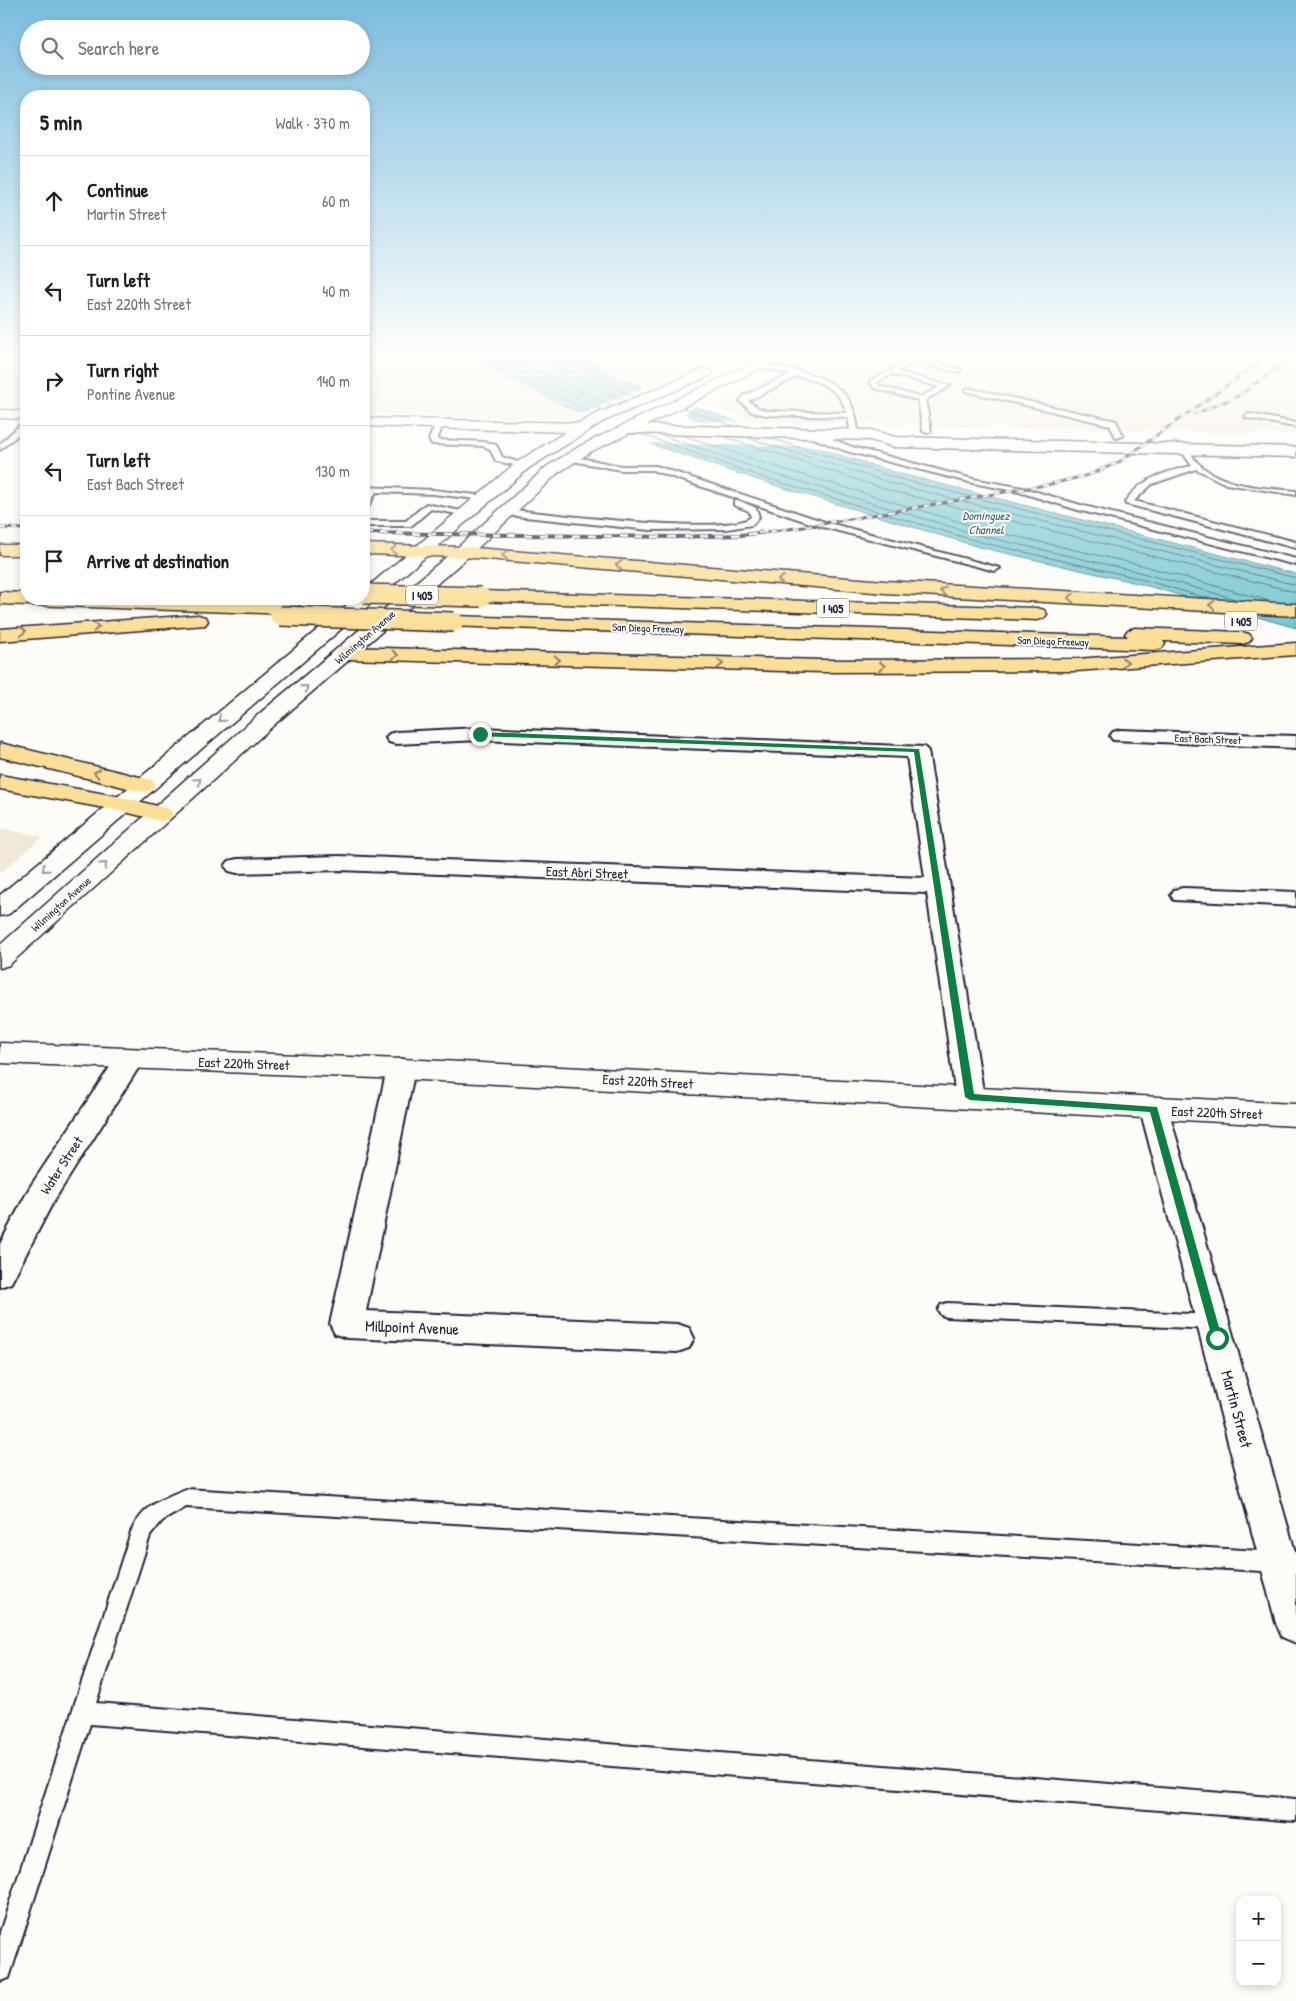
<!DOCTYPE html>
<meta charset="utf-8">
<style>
:root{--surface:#fff;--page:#f6f6f6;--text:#202124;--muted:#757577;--line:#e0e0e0}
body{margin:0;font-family:"Patrick Hand",sans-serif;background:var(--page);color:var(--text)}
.controls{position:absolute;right:15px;bottom:15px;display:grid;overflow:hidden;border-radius:10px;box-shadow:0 2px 8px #0003}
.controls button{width:45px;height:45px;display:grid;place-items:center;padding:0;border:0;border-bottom:1px solid var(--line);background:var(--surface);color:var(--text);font:25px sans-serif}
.stop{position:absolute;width:15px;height:15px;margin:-11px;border:4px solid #0b8043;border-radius:50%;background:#fff}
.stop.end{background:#0b8043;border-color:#fff;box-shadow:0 1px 5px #0008}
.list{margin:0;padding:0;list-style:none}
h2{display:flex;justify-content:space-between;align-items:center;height:65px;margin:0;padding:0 20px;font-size:21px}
h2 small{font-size:16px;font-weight:400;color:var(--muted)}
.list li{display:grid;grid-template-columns:32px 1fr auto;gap:15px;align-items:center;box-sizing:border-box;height:90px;padding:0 20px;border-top:1px solid var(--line)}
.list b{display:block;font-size:19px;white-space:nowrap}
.list p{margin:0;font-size:16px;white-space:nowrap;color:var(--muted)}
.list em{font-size:16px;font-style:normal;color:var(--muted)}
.icon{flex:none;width:28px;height:28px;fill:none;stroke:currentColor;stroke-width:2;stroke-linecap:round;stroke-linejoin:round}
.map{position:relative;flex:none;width:1296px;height:2001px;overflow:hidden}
.search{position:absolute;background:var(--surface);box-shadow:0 2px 8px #0003;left:20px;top:20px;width:350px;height:55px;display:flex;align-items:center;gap:12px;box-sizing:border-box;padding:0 18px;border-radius:28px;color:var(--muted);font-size:19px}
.panel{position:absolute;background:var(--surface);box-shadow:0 2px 8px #0003;left:20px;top:90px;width:350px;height:515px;border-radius:20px}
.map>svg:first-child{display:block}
.built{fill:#f2e8d7}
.water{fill:#77c8d0;stroke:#558694}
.pier{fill:#fdfcf7}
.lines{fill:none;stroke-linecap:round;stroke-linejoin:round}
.shore{stroke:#446477;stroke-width:1}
.lane-casing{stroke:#22223b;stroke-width:4}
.street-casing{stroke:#22223b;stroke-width:4}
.secondary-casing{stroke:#22223b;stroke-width:3}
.highway-casing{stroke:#22223b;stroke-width:3}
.lane{fill:#fdfcf7;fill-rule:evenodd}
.street{fill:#fdfcf7;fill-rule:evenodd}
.secondary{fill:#fdfcf7;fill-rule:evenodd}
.highway{fill:#fbdf96;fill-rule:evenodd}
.rail-far1-casing{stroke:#22223b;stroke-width:3}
.rail-casing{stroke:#22223b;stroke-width:4}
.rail-far1{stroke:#fdfcf7;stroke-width:2;stroke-dasharray:6;stroke-linecap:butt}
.rail{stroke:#fdfcf7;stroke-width:2.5;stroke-dasharray:8;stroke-linecap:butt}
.highway-bridge-casing{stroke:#22223b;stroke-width:22;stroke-linecap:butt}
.highway-bridge{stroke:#fbdf96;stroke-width:19}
.oneway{stroke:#8e8068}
.oneway2{stroke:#9a9aa2}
.route{fill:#0b8043}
.labels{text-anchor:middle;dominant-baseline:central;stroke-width:4;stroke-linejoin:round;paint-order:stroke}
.far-street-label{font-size:11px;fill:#22223b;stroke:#fdfcf7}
.far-water-label{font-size:12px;font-style:italic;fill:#405c6f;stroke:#fdfcf7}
.shield{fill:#fdfcf7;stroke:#646373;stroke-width:1}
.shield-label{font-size:12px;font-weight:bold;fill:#22223b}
.street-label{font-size:14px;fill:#22223b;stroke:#fdfcf7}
.near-street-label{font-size:16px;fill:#22223b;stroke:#fdfcf7}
</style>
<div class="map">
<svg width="1296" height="2001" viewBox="0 0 1296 2001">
<rect width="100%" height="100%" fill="#fdfcf7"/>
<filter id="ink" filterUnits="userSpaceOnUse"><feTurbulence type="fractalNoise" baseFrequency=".02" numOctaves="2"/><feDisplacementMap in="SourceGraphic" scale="10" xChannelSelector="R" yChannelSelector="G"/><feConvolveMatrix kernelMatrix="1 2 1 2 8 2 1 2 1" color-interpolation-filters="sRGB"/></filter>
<g filter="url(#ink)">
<path class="built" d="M 0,350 L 26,350 L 26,405 L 0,405 Z
M 364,350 L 741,350 L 576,419 L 364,414 Z
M 828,350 L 1296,350 L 1296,435 L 751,421 L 707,405 Z
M 0,828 L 43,837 L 0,873 Z"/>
<path class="water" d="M 475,350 L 568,350 L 621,379 L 757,429 L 897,473 L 1296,574 L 1296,628 L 1137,583 L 979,547 L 761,481 L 659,447 L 573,410 L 492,370 Z"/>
<path class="pier" d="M 646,386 L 698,405 L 685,413 L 688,417 L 699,421 L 745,422 L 823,447 L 644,443 L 575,414 L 586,412 Z"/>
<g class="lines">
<path class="shore" d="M 482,350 L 495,366 L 594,414
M 490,350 L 499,361 L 602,410
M 500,350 L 504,355 L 612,406
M 553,350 L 554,360 L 561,367 L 625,401
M 560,350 L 561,357 L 566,362 L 616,389 L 635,396
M 567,350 L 570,357 L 619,384 L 644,393
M 684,408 L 734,426
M 644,435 L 762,477 L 980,542 L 1138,578 L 1206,598
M 661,435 L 764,471 L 982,536 L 1139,572 L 1235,599
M 685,436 L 767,464 L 983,529 L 1141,565 L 1269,601
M 725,437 L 892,491 L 1296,592
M 748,438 L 894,484 L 1296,585
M 770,438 L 896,478 L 1296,578"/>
<g class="lane-casing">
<path id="lane" d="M 930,350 L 939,350 L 921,359 L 961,370 L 958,372 L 916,362 L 897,372 L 950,386 L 925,400 L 931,431 L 927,433 L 923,431 L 918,400 L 874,388 L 870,381 ZM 892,374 L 940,387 L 920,397 L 879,386 L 877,382 Z
M 0,353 L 26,353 L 26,357 L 0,357 Z
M 759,364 C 796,371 847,374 856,418 C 857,424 859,431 858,437 L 851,435 L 848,417 L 767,415 L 752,412 L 740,401 L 745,395 L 791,374 L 757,367 ZM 798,376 C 821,382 840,388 847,413 L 767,411 L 758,408 L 748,401 Z
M 967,388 L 1116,421 L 1123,436 L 1116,438 L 1110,425 L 965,391 Z
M 1249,414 L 1296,423 L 1296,427 L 1246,418 L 1245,416 Z
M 23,422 L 26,422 L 26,428 L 0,450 L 0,444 Z
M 436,422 L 443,424 L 437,440 L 484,442 L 496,445 L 502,457 L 527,465 L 523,467 L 496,461 L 490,449 L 483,446 L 432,444 L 429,440 Z
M 808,432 L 814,432 L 852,447 L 973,479 L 1023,488 L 1084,506 L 1296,559 L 1296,565 L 1078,510 L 1019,492 L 973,483 L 846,451 L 808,436 Z
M 1182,448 L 1188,448 C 1191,453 1194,460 1199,464 C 1222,487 1266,488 1296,491 L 1296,495 L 1226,484 L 1196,469 L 1152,484 L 1134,501 L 1296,542 L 1296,548 L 1126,504 L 1125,502 C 1141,478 1165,472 1192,466 L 1181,450 Z
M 570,456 L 621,466 L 656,466 L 825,522 L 1000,568 L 995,571 L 819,526 L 652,470 L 621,470 L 567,460 L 566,458 Z
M 364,487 L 433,490 L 485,496 L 489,498 L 485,500 L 433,494 L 376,492 L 368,507 L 364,510 L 364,499 L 368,492 L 364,491 Z
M 734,501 L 740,501 L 756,508 L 759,517 L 752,525 L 727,529 L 650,530 L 506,515 L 502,512 L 506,509 C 543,513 730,537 751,517 L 749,511 L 734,505 Z
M 426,504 L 471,513 L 467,516 L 431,509 L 411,526 L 364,526 L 364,521 L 406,521 Z
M 947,1303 L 1213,1315 L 1219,1317 L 1222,1322 L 1219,1327 L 1213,1329 L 947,1317 L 941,1315 L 938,1310 L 941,1305 Z
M 186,1489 L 1278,1552 L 1285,1555 L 1288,1562 L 1285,1569 L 1278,1572 L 186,1507 L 162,1521 L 150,1536 L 96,1703 L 1296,1799 L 1296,1821 L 90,1724 L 12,1969 L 9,1978 L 0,1981 L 0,1932 L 131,1532 C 142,1507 162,1498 186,1489 Z"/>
</g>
<g class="street-casing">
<path id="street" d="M 480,728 L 924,747 L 928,751 L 984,1097 L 980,1104 L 970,1107 L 960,1104 L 956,1097 L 927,893 L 339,870 L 237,873 L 229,871 L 225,866 L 229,861 L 237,859 L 339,856 L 925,878 L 907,757 L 480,740 L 396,744 L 389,742 L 386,738 L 389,734 L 396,732 Z
M 1120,730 L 1296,736 L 1296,748 L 1113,740 L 1110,736 L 1113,732 Z
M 1183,888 L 1296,892 L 1296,906 L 1174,900 L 1171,895 L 1174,890 Z
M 130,1049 L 140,1052 L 144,1059 L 53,1202 L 11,1283 L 0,1287 L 0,1244 L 30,1187 L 120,1052 Z
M 401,1059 L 411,1062 L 415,1069 L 366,1311 L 677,1324 L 689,1328 L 694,1338 L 689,1348 L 677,1352 L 347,1338 L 335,1334 L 330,1324 L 387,1069 L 391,1062 Z
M 1154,1099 L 1164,1102 L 1168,1109 L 1296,1555 L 1296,1643 L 1282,1637 L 1276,1623 L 1140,1109 L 1144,1102 Z"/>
</g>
<g class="secondary-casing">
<path id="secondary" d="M 779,350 L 797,350 L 647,425 L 871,430 L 895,437 L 1296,447 L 1296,457 L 894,447 L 870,440 L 630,433 L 592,451 L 558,473 L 469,556 L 275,724 L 9,965 L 0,968 L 0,945 L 259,714 L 457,548 L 546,467 L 582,445 Z
M 706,368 L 713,372 L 711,375 L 604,421 L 529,468 L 9,914 L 0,916 L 0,895 L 354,599 L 364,599 L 364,590 L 517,462 L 566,432 L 364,426 L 364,418 L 580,423 L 594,415 Z
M 0,410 L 26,411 L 26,419 L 0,418 Z
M 0,1043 L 401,1059 L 1296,1104 L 1296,1126 L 401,1079 L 0,1063 Z"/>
</g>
<g class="highway-casing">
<path id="highway" d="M 364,544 L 463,547 L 885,581 L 1296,604 L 1296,616 L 885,593 L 463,557 L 364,554 Z
M 0,545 L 26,545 L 26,555 L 0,555 Z
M 481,591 L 1037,608 L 1044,610 L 1047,614 L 1044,618 L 1037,620 L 474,601 L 472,597 L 474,593 Z
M 0,592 L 26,593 L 26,599 L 186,599 L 291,602 L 298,604 L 300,608 L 298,612 L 291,614 L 0,604 Z
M 198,615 L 205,617 L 208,621 L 205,625 L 0,641 L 0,629 Z
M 454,616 L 1128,637 L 1125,634 L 1128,630 L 1135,628 L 1242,632 L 1249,634 L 1252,638 L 1249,642 L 1242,644 L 1163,641 L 1165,644 L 1162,648 L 1155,650 L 447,626 L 444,622 L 447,618 Z
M 1296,643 L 1296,655 L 1076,671 L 822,672 L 346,659 L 339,657 L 336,653 L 339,649 L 346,647 L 822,660 L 1076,659 Z
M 0,743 L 152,780 L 155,785 L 152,790 L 144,792 L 0,757 Z
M 0,775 L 122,797 L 169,809 L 173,814 L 169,819 L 161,821 L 121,811 L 0,789 Z"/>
</g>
<use href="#lane" class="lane"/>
<use href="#street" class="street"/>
<use href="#secondary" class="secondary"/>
<use href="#highway" class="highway"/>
<g class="rail-far1-casing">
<path id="rail-far1" d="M 1195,414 L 1238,396 L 1296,355
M 0,528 L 26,529
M 758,533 L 804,527 L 1051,484 L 1089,475 L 1119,462 L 1277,350"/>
</g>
<g class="rail-casing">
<path id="rail" d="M 364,533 L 676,537 L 741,535 L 767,532"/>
</g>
<use href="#rail-far1" class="rail-far1"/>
<use href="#rail" class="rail"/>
<g class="highway-bridge-casing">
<path id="highway-bridge" d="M 364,594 L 481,597
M 280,616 L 454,622"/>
</g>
<use href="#highway-bridge" class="highway-bridge"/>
</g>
<defs><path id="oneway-chevron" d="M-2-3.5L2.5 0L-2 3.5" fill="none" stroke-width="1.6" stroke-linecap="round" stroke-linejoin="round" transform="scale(1.25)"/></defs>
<g class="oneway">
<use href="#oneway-chevron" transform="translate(394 550) rotate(-179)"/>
<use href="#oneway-chevron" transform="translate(505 555) rotate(-175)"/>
<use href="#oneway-chevron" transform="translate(619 565) rotate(-175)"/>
<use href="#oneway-chevron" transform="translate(781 580) rotate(-175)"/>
<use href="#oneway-chevron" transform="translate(943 591) rotate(-177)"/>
<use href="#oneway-chevron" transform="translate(1071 598) rotate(-177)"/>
<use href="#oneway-chevron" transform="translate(1212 605) rotate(-177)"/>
<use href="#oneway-chevron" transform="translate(96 627) rotate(-3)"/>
<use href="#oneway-chevron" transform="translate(23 631) rotate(-5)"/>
<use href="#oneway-chevron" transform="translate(395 655) rotate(2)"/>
<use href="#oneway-chevron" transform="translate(557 660) rotate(2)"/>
<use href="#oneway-chevron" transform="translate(1125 662) rotate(-4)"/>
<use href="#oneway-chevron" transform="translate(720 664) rotate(1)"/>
<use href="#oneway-chevron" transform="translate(882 666)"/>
<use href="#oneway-chevron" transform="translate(97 773) rotate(-167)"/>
</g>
<g class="oneway2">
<use href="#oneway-chevron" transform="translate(305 688) rotate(-40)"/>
<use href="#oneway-chevron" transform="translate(221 719) rotate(140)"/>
<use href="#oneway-chevron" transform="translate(198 781) rotate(-42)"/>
<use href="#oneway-chevron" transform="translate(104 865) rotate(-42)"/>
<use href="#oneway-chevron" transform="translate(45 869) rotate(139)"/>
</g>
</g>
<linearGradient id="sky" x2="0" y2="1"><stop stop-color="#7bbcde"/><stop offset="0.56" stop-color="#fefefb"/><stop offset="1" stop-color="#fefefb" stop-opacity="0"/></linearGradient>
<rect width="1296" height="630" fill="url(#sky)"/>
<path class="route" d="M 480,732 L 919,749 L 974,1094 L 1157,1107 L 1222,1338 L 1221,1342 L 1213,1342 L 1212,1338 L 1150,1112 L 970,1100 L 965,1097 L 914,752 L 478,736 Z"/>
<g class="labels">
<g class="far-street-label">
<text transform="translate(648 628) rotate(2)">San Diego Freeway</text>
<text transform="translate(365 637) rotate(-41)">Wilmington Avenue</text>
<text transform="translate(1053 641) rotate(2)">San Diego Freeway</text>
<text transform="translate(1208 739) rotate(2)">East Bach Street</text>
<text transform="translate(61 904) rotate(-42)">Wilmington Avenue</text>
</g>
<g class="far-water-label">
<text x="986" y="515">Dominguez<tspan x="986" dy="14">Channel</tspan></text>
</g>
<g class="shield">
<rect x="406" y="585.5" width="32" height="19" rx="4"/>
<rect x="817" y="598.5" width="32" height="19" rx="4"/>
<rect x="1225" y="611.5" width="32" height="19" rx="4"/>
</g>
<g class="shield-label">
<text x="422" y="595">I 405</text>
<text x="833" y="608">I 405</text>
<text x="1241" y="621">I 405</text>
</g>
<g class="street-label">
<text transform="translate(587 872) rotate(2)">East Abri Street</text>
<text transform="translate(244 1063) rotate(2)">East 220th Street</text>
<text transform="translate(648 1081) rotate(3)">East 220th Street</text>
<text transform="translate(1217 1112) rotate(2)">East 220th Street</text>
<text transform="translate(61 1165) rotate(-57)">Water Street</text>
</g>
<g class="near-street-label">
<text transform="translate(412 1327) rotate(2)">Millpoint Avenue</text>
<text transform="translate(1237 1409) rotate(75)">Martin Street</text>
</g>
</g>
</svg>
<div class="controls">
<button>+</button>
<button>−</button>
</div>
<div class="stop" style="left:1217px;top:1338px"></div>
<div class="stop end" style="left:480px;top:734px"></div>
<div class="search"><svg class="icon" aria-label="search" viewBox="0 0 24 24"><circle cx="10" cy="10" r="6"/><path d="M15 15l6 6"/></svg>Search here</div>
<section class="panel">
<h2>5 min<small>Walk · 370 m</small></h2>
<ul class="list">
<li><svg class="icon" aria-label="ahead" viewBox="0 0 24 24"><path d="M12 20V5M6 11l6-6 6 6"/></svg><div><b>Continue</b><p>Martin Street</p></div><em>60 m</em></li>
<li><svg class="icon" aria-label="left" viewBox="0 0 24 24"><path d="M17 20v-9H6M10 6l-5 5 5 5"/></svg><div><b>Turn left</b><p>East 220th Street</p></div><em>40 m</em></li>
<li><svg class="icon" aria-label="right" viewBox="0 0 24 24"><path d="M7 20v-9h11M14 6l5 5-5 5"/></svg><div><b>Turn right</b><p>Pontine Avenue</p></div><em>140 m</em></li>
<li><svg class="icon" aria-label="left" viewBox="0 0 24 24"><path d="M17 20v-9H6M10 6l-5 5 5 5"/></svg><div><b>Turn left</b><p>East Bach Street</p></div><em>130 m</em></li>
<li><svg class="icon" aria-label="arrive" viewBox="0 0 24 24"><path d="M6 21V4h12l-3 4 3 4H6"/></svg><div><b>Arrive at destination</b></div></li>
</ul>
</section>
</div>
